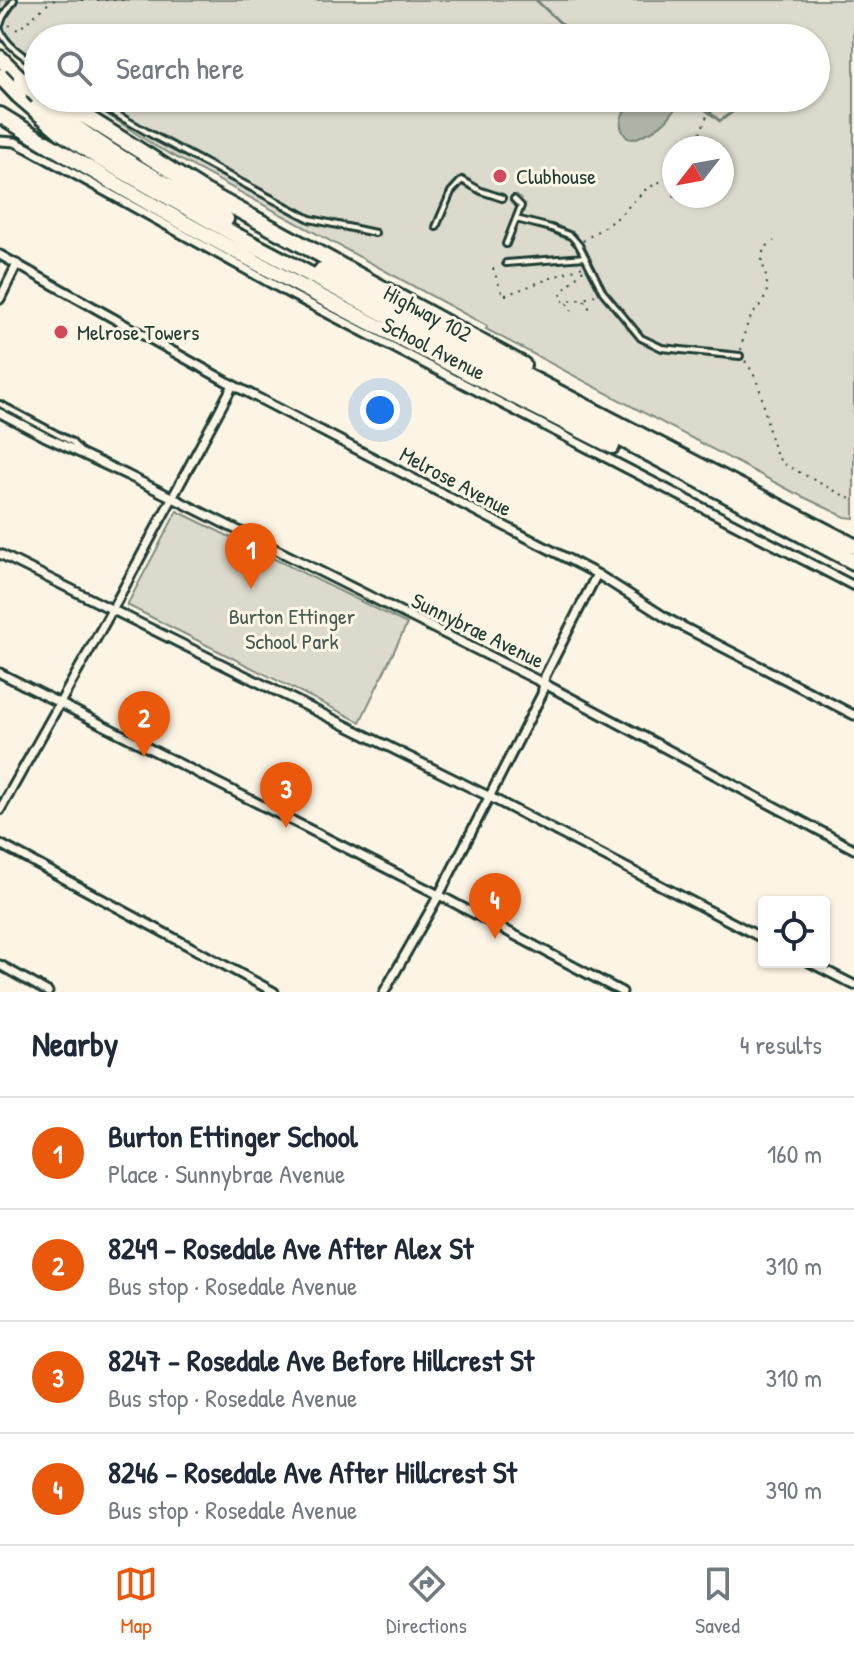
<!DOCTYPE html>
<meta charset="utf-8">
<style>
:root{--surface:#fff;--page:#f6f6f7;--text:#1f2937;--muted:#747a83;--line:#e0e1e3;--accent:#ea580c}
body{margin:0;font-family:"Patrick Hand",sans-serif;background:var(--page);color:var(--text)}
.controls{position:absolute;right:24px;bottom:24px;display:grid;overflow:hidden;border-radius:8px;box-shadow:0 2px 6px #0004}
.controls button{width:72px;height:72px;display:grid;place-items:center;padding:0;border:0;border-bottom:2px solid var(--line);background:var(--surface);color:var(--text);font:40px sans-serif}
.compass{position:absolute;left:662px;top:136px;width:72px;height:72px;border-radius:50%;background:var(--surface);box-shadow:0 2px 6px #0004;rotate:239deg}
.you{position:absolute;left:380px;top:410px;width:28px;height:28px;margin:-20px;border:6px solid #fff;border-radius:50%;background:#1a73e8;box-shadow:0 0 0 12px #1a73e833}
.badge{display:grid;place-items:center;width:52px;height:52px;border-radius:50%;background:var(--accent);color:#fff;font-size:26px;font-weight:700}
.pin{position:absolute;translate:-50% -66px;filter:drop-shadow(0 2px 4px #0008)}
.pin::after{content:'';position:absolute;top:42px;width:28px;height:24px;background:inherit;clip-path:polygon(0 0,100% 0,50% 100%)}
.list{margin:0;padding:0;list-style:none}
h2{display:flex;justify-content:space-between;align-items:center;height:104px;margin:0;padding:0 32px;font-size:34px}
h2 small{font-size:26px;font-weight:400;color:var(--muted)}
.list li{display:grid;grid-template-columns:52px 1fr auto;gap:24px;align-items:center;box-sizing:border-box;height:112px;padding:0 32px;border-top:2px solid var(--line)}
.list b{display:block;font-size:30px;white-space:nowrap}
.list p{margin:0;font-size:26px;white-space:nowrap;color:var(--muted)}
.list em{font-size:26px;font-style:normal;color:var(--muted)}
.icon{flex:none;width:44px;height:44px;fill:none;stroke:currentColor;stroke-width:2;stroke-linecap:round;stroke-linejoin:round}
.map{position:relative;flex:none;width:854px;height:992px;overflow:hidden}
.search{position:absolute;background:var(--surface);box-shadow:0 2px 6px #0004;left:24px;right:24px;top:24px;height:88px;display:flex;align-items:center;gap:20px;box-sizing:border-box;padding:0 28px;border-radius:44px;color:var(--muted);font-size:30px}
.sheet{height:552px;background:var(--surface)}
nav{display:flex;justify-content:space-around;align-items:center;box-sizing:border-box;height:112px;border-top:2px solid var(--line);background:var(--surface);font-size:22px;color:var(--muted)}
nav a{display:grid;justify-items:center;gap:4px}
nav .on{color:var(--accent)}
.map>svg:first-child{display:block}
.green{fill:#dcdacc;stroke:#7e8c80;stroke-width:2;fill-rule:evenodd}
.water{fill:#aeb3a7;stroke:#758479;stroke-width:2}
.lines{fill:none;stroke-linecap:round;stroke-linejoin:round}
.stream{stroke:#758479;stroke-width:3}
.lane-casing{stroke:#1f3d34;stroke-width:10}
.street-casing{stroke:#1f3d34;stroke-width:13}
.highway-casing{stroke:#1f3d34;stroke-width:20}
.path{stroke:#1f3d34;stroke-width:2;stroke-dasharray:2 6;stroke-linecap:butt}
.lane{stroke:#fcf5e5;stroke-width:4}
.street{stroke:#fcf5e5;stroke-width:7}
.highway{stroke:#fcf5e5;stroke-width:14}
.highway-bridge-casing{stroke:#1f3d34;stroke-width:20;stroke-linecap:butt}
.highway-bridge{stroke:#fcf5e5;stroke-width:14}
.poi-dot{fill:#d1495b;stroke:#fcf5e5;stroke-width:3}
.labels{text-anchor:middle;dominant-baseline:central;stroke-width:6;stroke-linejoin:round;paint-order:stroke}
.poi-label{font-size:22px;fill:#1f3d34;stroke:#fcf5e5;text-anchor:start}
.street-label{font-size:22px;fill:#1f3d34;stroke:#fcf5e5}
.park-label{font-size:22px;fill:#455c52;stroke:#fcf5e5}
</style>
<div class="map">
<svg width="854" height="992" viewBox="0 0 854 992">
<rect width="100%" height="100%" fill="#fcf5e5"/>
<filter id="ink" filterUnits="userSpaceOnUse"><feTurbulence type="fractalNoise" baseFrequency=".0125" numOctaves="2"/><feDisplacementMap in="SourceGraphic" scale="16" xChannelSelector="R" yChannelSelector="G"/><feConvolveMatrix kernelMatrix="1 2 1 2 8 2 1 2 1" color-interpolation-filters="sRGB"/></filter>
<g filter="url(#ink)">
<path class="green" d="M 0,0 L 854,0 L 854,518 L 845,517 L 793,492 L 486,329 L 487,326 L 155,146 L 82,98 L 816,98 L 816,38 L 38,38 L 38,68 L 0,40 ZM 674,148 L 722,148 L 722,196 L 674,196 Z
M 177,511 L 407,624 L 360,722 L 127,605 Z"/>
<path class="water" d="M 635,98 L 681,98 C 673,115 662,128 645,134 C 643,135 635,139 633,139 C 627,139 626,137 623,132 C 616,119 626,108 635,98 Z"/>
<g class="lines">
<path class="stream" d="M 536,0 L 569,31 L 586,38
M 621,98 L 624,111
M 695,98 L 702,103 L 705,109 L 720,121 L 751,98"/>
<g class="lane-casing">
<path id="lane" d="M 0,25 L 3,17 L 14,0
M 0,30 C 7,46 23,56 38,66
M 88,98 L 154,136 L 310,219 L 375,233
M 516,219 L 551,228 L 571,236 L 579,245 L 603,292 L 641,338 L 662,348 L 740,356
M 436,227 L 451,192 L 462,180 L 481,191 L 502,198
M 506,244 L 521,206 L 514,199
M 506,263 L 585,257
M 0,404 L 72,442 L 80,451"/>
</g>
<g class="street-casing">
<path id="street" d="M 0,141 L 15,142 L 29,149 L 292,295 L 854,586
M 0,255 L 233,385 L 597,574 L 668,619 L 854,715
M 0,299 L 17,264
M 0,413 L 44,436 L 127,475 L 543,683 L 854,849
M 0,554 L 488,796 L 764,939
M 0,673 L 439,895 L 622,992
M 0,810 L 112,610 L 233,385
M 0,844 L 274,992
M 809,962 L 854,985
M 0,965 L 48,992
M 384,992 L 439,895 L 542,694 L 545,676 L 597,574"/>
</g>
<g class="highway-casing">
<path id="highway" d="M 0,58 L 21,79
M 19,96 L 62,133 L 99,158 L 239,237 L 854,562
M 39,98 C 95,147 162,181 226,219
M 51,98 L 72,108 L 202,190 L 523,365
M 0,115 C 197,237 405,341 612,446
M 322,270 L 854,546"/>
</g>
<path class="path" d="M 81,0 L 123,0
M 9,25 L 18,30 L 50,2 L 55,0
M 694,148 L 707,116 L 712,111
M 583,241 L 617,218 L 645,190 L 674,174
M 493,268 L 503,296 L 583,266
M 583,270 L 563,291 L 560,298 L 563,301 L 584,299 L 595,295
M 584,300 L 590,309
M 567,303 L 575,316
M 741,350 C 743,339 745,328 750,319 C 756,308 768,300 767,286 C 767,266 752,254 774,241
M 745,361 C 770,392 762,435 782,463 L 854,501"/>
<use href="#lane" class="lane"/>
<use href="#street" class="street"/>
<use href="#highway" class="highway"/>
<g class="highway-bridge-casing">
<path id="highway-bridge" d="M 0,76 L 19,96
M 21,79 L 38,97"/>
</g>
<use href="#highway-bridge" class="highway-bridge"/>
</g>
</g>
<g class="poi-dot">
<circle cx="500" cy="176" r="8"/>
<circle cx="61" cy="332" r="8"/>
</g>
<g class="labels">
<g class="poi-label">
<text x="516" y="176">Clubhouse</text>
<text x="77" y="332">Melrose Towers</text>
</g>
<g class="street-label">
<text transform="translate(428 313) rotate(28)">Highway 102</text>
<text transform="translate(434 348) rotate(27)">School Avenue</text>
<text transform="translate(456 481) rotate(28)">Melrose Avenue</text>
<text transform="translate(478 630) rotate(26)">Sunnybrae Avenue</text>
</g>
<g class="park-label">
<text x="292" y="616">Burton Ettinger<tspan x="292" dy="25">School Park</tspan></text>
</g>
</g>
</svg>
<div class="controls">
<button><svg class="icon" aria-label="locate" viewBox="0 0 24 24"><circle cx="12" cy="12" r="6"/><path d="M12 2v4M12 18v4M2 12h4M18 12h4"/></svg></button>
</div>
<svg class="compass" viewBox="-18 -18 36 36"><path d="M0-13l5 13h-10z" fill="#e53935"/><path d="M0 13l5-13h-10z" fill="#747a83"/></svg>
<div class="you"></div>
<div class="pin badge" style="left:251px;top:589px">1</div>
<div class="pin badge" style="left:144px;top:757px">2</div>
<div class="pin badge" style="left:286px;top:828px">3</div>
<div class="pin badge" style="left:495px;top:939px">4</div>
<div class="search"><svg class="icon" aria-label="search" viewBox="0 0 24 24"><circle cx="10" cy="10" r="6"/><path d="M15 15l6 6"/></svg>Search here</div>
</div>
<section class="sheet">
<h2>Nearby<small>4 results</small></h2>
<ul class="list">
<li><span class="badge">1</span><div><b>Burton Ettinger School</b><p>Place · Sunnybrae Avenue</p></div><em>160 m</em></li>
<li><span class="badge">2</span><div><b>8249 - Rosedale Ave After Alex St</b><p>Bus stop · Rosedale Avenue</p></div><em>310 m</em></li>
<li><span class="badge">3</span><div><b>8247 - Rosedale Ave Before Hillcrest St</b><p>Bus stop · Rosedale Avenue</p></div><em>310 m</em></li>
<li><span class="badge">4</span><div><b>8246 - Rosedale Ave After Hillcrest St</b><p>Bus stop · Rosedale Avenue</p></div><em>390 m</em></li>
</ul>
</section>
<nav>
<a class="on"><svg class="icon" aria-label="map" viewBox="0 0 24 24"><path d="M3 6l6-2 6 2 6-2v14l-6 2-6-2-6 2zM9 4v14M15 6v14"/></svg>Map</a>
<a><svg class="icon" aria-label="directions" viewBox="0 0 24 24"><path d="M12 3l9 9-9 9-9-9zM9 14v-3h6M13 9l2 2-2 2"/></svg>Directions</a>
<a><svg class="icon" aria-label="saved" viewBox="0 0 24 24"><path d="M7 4h10v16l-5-4-5 4z"/></svg>Saved</a>
</nav>
